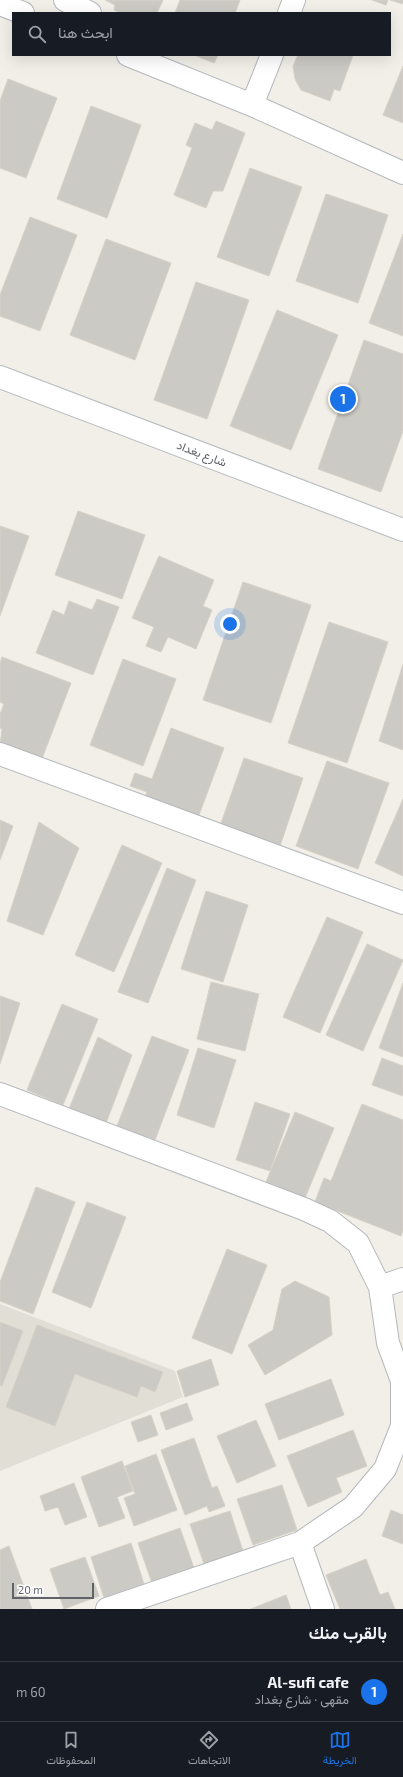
<!DOCTYPE html>
<html lang="ar">
<meta charset="utf-8">
<style>
:root{--surface:#171b24;--page:#20242c;--text:#f1f3f6;--muted:#9ea1a6;--line:#363941;--accent:#1a73e8}
body{margin:0;font-family:"Exo 2",Vazirmatn,sans-serif;background:var(--page);color:var(--text);direction:rtl}
.scale{position:absolute;left:12px;bottom:10px;width:82px;box-sizing:border-box;padding-left:4px;border:2px solid #5f6368;border-top:0;font-size:11px;line-height:14px;white-space:nowrap;color:#5f6368;-webkit-text-stroke:3px #fff;paint-order:stroke}
.you{position:absolute;left:230px;top:624px;width:14px;height:14px;margin:-10px;border:3px solid #fff;border-radius:50%;background:#1a73e8;box-shadow:0 0 0 6px #1a73e833}
.badge{display:grid;place-items:center;width:26px;height:26px;border-radius:50%;background:var(--accent);color:#fff;font-size:13px;font-weight:700}
.pin{position:absolute;translate:-50% -50%;border:2px solid #fff;box-shadow:0 1px 4px #0006}
.list{margin:0;padding:0;list-style:none}
h2{display:flex;justify-content:space-between;align-items:center;height:52px;margin:0;padding:0 16px;font-size:17px}
h2 small{font-size:13px;font-weight:400;color:var(--muted)}
.list li{display:grid;grid-template-columns:26px 1fr auto;gap:12px;align-items:center;box-sizing:border-box;height:60px;padding:0 16px;border-top:1px solid var(--line)}
.list b{display:block;font-size:15px;white-space:nowrap}
.list p{margin:0;font-size:13px;white-space:nowrap;color:var(--muted)}
.list em{font-size:13px;font-style:normal;color:var(--muted)}
.icon{flex:none;width:22px;height:22px;fill:none;stroke:currentColor;stroke-width:2;stroke-linecap:round;stroke-linejoin:round}
.map{position:relative;flex:none;width:403px;height:1609px;overflow:hidden;direction:ltr}
.search{position:absolute;background:var(--surface);box-shadow:0 4px 16px #0002;left:12px;right:12px;top:12px;height:44px;display:flex;align-items:center;gap:10px;box-sizing:border-box;padding:0 14px;border-radius:0px;color:var(--muted);font-size:15px}
.sheet{height:112px;background:var(--surface)}
nav{display:flex;justify-content:space-around;align-items:center;box-sizing:border-box;height:56px;border-top:1px solid var(--line);background:var(--surface);font-size:11px;color:var(--muted)}
nav a{display:grid;justify-items:center;gap:2px}
nav .on{color:var(--accent)}
.map>svg:first-child{display:block}
.education{fill:#e1ded6}
.building{fill:#cccac5;stroke:#d6d1c6}
.lines{fill:none;stroke-linecap:round;stroke-linejoin:round}
.street-casing{stroke:#b5b8bc;stroke-width:24}
.secondary-casing{stroke:#b6babf;stroke-width:24}
.street{stroke:#fff;stroke-width:22}
.secondary{stroke:#fff;stroke-width:22}
.labels{text-anchor:middle;dominant-baseline:central;stroke-width:3;stroke-linejoin:round;paint-order:stroke}
.street-label{font-size:12px;fill:#5f6368;stroke:#fff}
</style>
<div class="map">
<svg width="403" height="1609" viewBox="0 0 403 1609">
<rect width="100%" height="100%" fill="#f1efe8"/>
<path class="education" d="M 0,1304 L 175,1371 L 183,1397 L 0,1471 Z"/>
<path class="building" d="M 105,0 L 163,0 L 157,13 L 131,12 L 121,13 L 114,10 L 115,5 Z
M 180,0 L 240,0 L 235,13 L 175,13 Z
M 372,0 L 388,0 L 386,5 Z
M 390,0 L 403,0 L 403,4 Z
M 194,55 L 218,55 L 214,63 Z
M 298,55 L 353,55 L 340,91 L 334,89 L 330,101 L 301,90 L 295,79 L 293,66 Z
M 403,66 L 403,123 L 383,115 Z
M 8,79 L 57,98 L 26,178 L 0,168 L 0,101 Z
M 91,106 L 141,125 L 107,218 L 57,199 Z
M 216,121 L 245,133 L 223,191 L 213,191 L 206,208 L 174,195 L 192,148 L 186,145 L 195,123 L 212,130 Z
M 250,168 L 302,187 L 269,276 L 217,257 Z
M 326,194 L 388,215 L 358,303 L 296,281 Z
M 30,217 L 77,235 L 40,331 L 0,316 L 0,295 Z
M 403,234 L 403,336 L 369,323 Z
M 106,239 L 171,263 L 135,360 L 70,335 Z
M 196,282 L 249,300 L 207,419 L 154,400 Z
M 277,310 L 338,335 L 291,450 L 230,426 Z
M 364,340 L 403,354 L 403,431 L 381,492 L 318,469 Z
M 78,511 L 145,535 L 122,599 L 55,575 Z
M 0,526 L 29,536 L 0,616 Z
M 159,556 L 214,580 L 203,606 L 212,610 L 196,649 L 168,637 L 161,652 L 146,646 L 154,627 L 132,618 Z
M 243,582 L 311,605 L 271,723 L 203,700 Z
M 97,599 L 119,607 L 93,675 L 36,653 L 53,610 L 64,615 L 69,601 L 92,610 Z
M 329,622 L 388,642 L 347,763 L 288,743 Z
M 2,657 L 71,683 L 41,761 L 0,746 L 2,729 L 0,728 L 0,714 L 4,704 L 0,702 L 0,663 Z
M 123,659 L 176,679 L 143,766 L 90,745 Z
M 403,664 L 403,750 L 379,741 Z
M 171,728 L 224,748 L 196,823 L 143,802 L 147,792 L 130,786 L 135,773 L 152,779 Z
M 244,758 L 303,778 L 280,846 L 220,826 Z
M 327,761 L 389,783 L 358,869 L 296,846 Z
M 403,799 L 403,876 L 375,863 Z
M 0,820 L 13,826 L 0,860 Z
M 39,822 L 79,848 L 43,935 L 7,921 Z
M 122,845 L 162,863 L 114,972 L 75,955 Z
M 167,868 L 196,880 L 148,1003 L 118,992 Z
M 206,891 L 248,905 L 223,982 L 181,969 Z
M 327,917 L 363,932 L 320,1033 L 283,1017 Z
M 367,944 L 403,960 L 363,1051 L 326,1035 Z
M 211,982 L 259,994 L 245,1051 L 197,1039 Z
M 403,983 L 403,1057 L 379,1048 Z
M 0,996 L 20,1003 L 0,1064 Z
M 62,1004 L 98,1019 L 63,1105 L 27,1090 Z
M 152,1036 L 189,1050 L 155,1140 L 117,1126 Z
M 98,1037 L 132,1055 L 106,1123 L 69,1109 Z
M 198,1048 L 236,1060 L 214,1128 L 177,1115 Z
M 382,1058 L 403,1066 L 403,1096 L 372,1085 Z
M 255,1102 L 290,1114 L 270,1171 L 236,1160 Z
M 362,1104 L 403,1120 L 403,1230 L 401,1236 L 315,1202 L 324,1178 L 331,1181 Z
M 295,1112 L 334,1128 L 305,1198 L 266,1182 Z
M 36,1187 L 75,1202 L 33,1314 L 0,1301 L 0,1282 Z
M 87,1202 L 126,1217 L 91,1308 L 52,1292 Z
M 227,1249 L 267,1265 L 232,1354 L 192,1338 Z
M 295,1281 L 329,1297 L 332,1335 L 265,1375 L 248,1345 L 273,1330 L 282,1289 Z
M 0,1322 L 23,1331 L 2,1386 L 0,1385 Z
M 37,1325 L 163,1372 L 155,1392 L 141,1386 L 137,1397 L 75,1374 L 55,1426 L 6,1407 Z
M 211,1359 L 219,1385 L 185,1397 L 177,1371 Z
M 331,1379 L 344,1415 L 279,1440 L 265,1404 Z
M 187,1403 L 193,1420 L 166,1430 L 160,1413 Z
M 151,1415 L 158,1435 L 138,1442 L 131,1422 Z
M 256,1420 L 276,1466 L 237,1483 L 217,1436 Z
M 353,1430 L 367,1466 L 336,1478 L 342,1492 L 308,1507 L 287,1456 Z
M 194,1438 L 212,1488 L 217,1486 L 225,1506 L 209,1512 L 207,1506 L 185,1515 L 161,1450 Z
M 156,1454 L 177,1510 L 134,1526 L 124,1498 L 135,1494 L 125,1466 Z
M 122,1461 L 133,1491 L 117,1497 L 125,1518 L 99,1527 L 81,1477 Z
M 74,1483 L 87,1517 L 65,1525 L 58,1507 L 45,1511 L 40,1496 Z
M 282,1485 L 297,1530 L 253,1545 L 237,1499 Z
M 391,1510 L 403,1515 L 403,1544 L 382,1536 Z
M 230,1511 L 243,1551 L 204,1564 L 190,1524 Z
M 180,1528 L 194,1568 L 152,1583 L 138,1543 Z
M 131,1543 L 144,1584 L 104,1598 L 91,1557 Z
M 9,1546 L 32,1609 L 0,1609 L 0,1550 Z
M 85,1557 L 99,1596 L 64,1609 L 50,1569 Z
M 366,1559 L 380,1595 L 388,1592 L 395,1609 L 340,1609 L 326,1575 Z
M 286,1595 L 291,1609 L 251,1609 Z"/>
<g class="lines">
<g class="street-casing">
<path id="street" d="M 65,0 L 90,13
M 0,4 L 23,13
M 289,13 L 294,0
M 128,55 L 252,105 L 403,173
M 252,105 L 272,55
M 0,754 L 403,903
M 0,1094 L 304,1209 L 330,1221 L 358,1243 L 380,1287 L 388,1343 L 402,1381 L 402,1426 L 385,1469 L 353,1507 L 300,1543 L 107,1609
M 380,1287 L 403,1279
M 300,1543 L 323,1609"/>
</g>
<g class="secondary-casing">
<path id="secondary" d="M 0,377 L 403,530"/>
</g>
<use href="#street" class="street"/>
<use href="#secondary" class="secondary"/>
</g>
<g class="labels">
<g class="street-label">
<text transform="translate(202 453) rotate(21)">شارع بغداد</text>
</g>
</g>
</svg>
<div class="scale">20 m</div>
<div class="you"></div>
<div class="pin badge" style="left:343px;top:399px">1</div>
<div class="search"><svg class="icon" aria-label="search" viewBox="0 0 24 24"><circle cx="10" cy="10" r="6"/><path d="M15 15l6 6"/></svg>ابحث هنا</div>
</div>
<section class="sheet">
<h2>بالقرب منك<small></small></h2>
<ul class="list">
<li><span class="badge">1</span><div><b>Al-sufi cafe</b><p>مقهى · شارع بغداد</p></div><em>60 m</em></li>
</ul>
</section>
<nav>
<a class="on"><svg class="icon" aria-label="map" viewBox="0 0 24 24"><path d="M3 6l6-2 6 2 6-2v14l-6 2-6-2-6 2zM9 4v14M15 6v14"/></svg>الخريطة</a>
<a><svg class="icon" aria-label="directions" viewBox="0 0 24 24"><path d="M12 3l9 9-9 9-9-9zM9 14v-3h6M13 9l2 2-2 2"/></svg>الاتجاهات</a>
<a><svg class="icon" aria-label="saved" viewBox="0 0 24 24"><path d="M7 4h10v16l-5-4-5 4z"/></svg>المحفوظات</a>
</nav>
